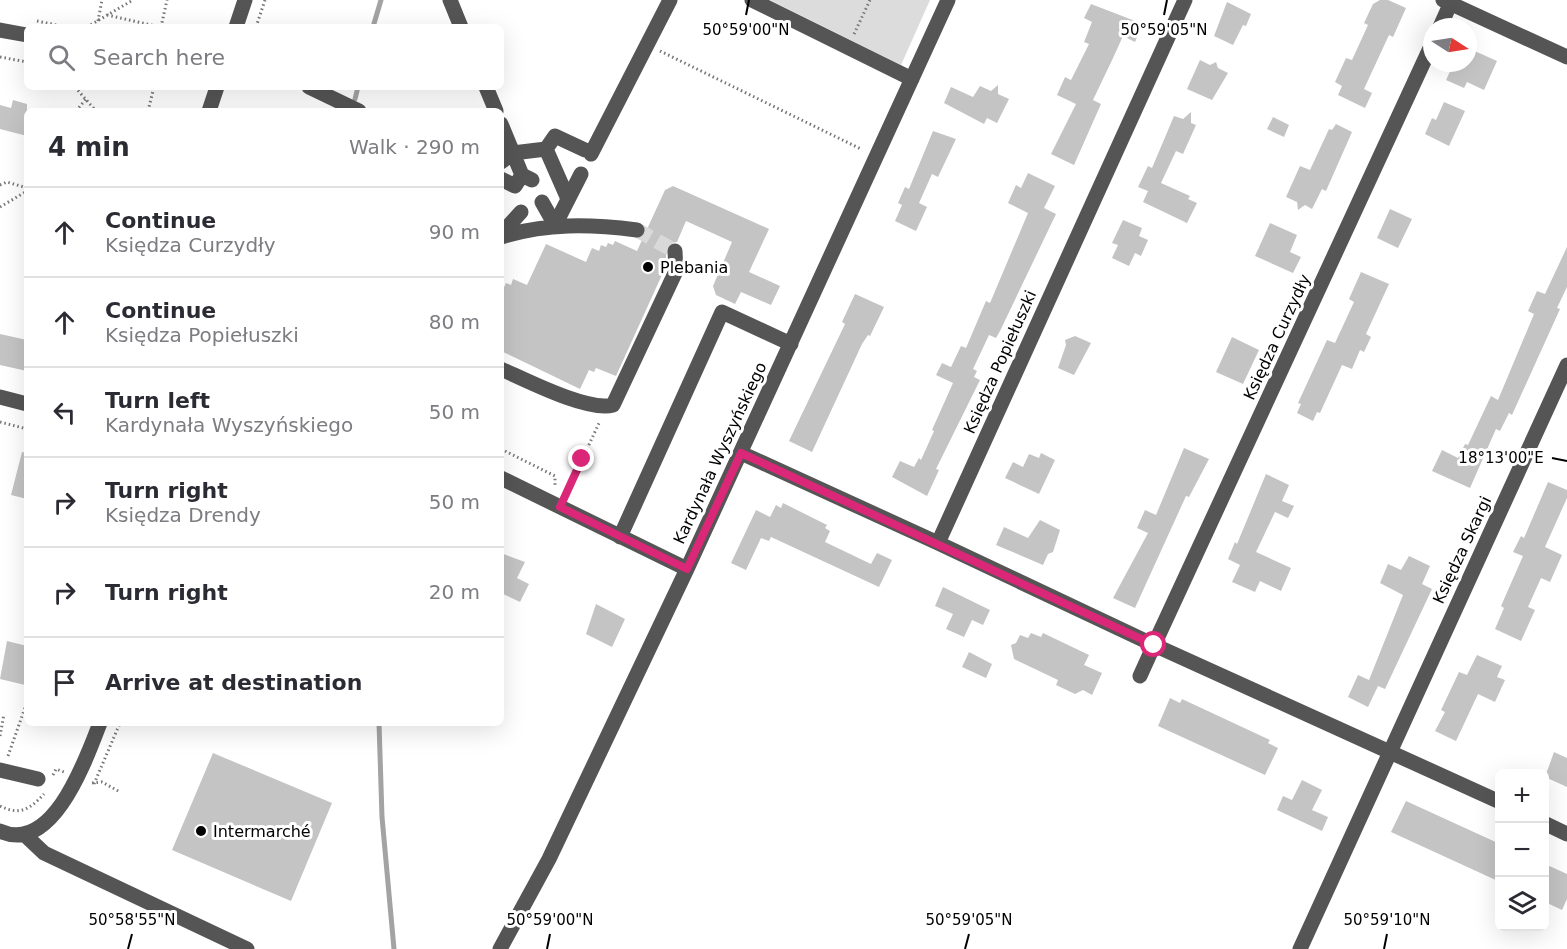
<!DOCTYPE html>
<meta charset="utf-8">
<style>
:root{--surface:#fff;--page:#f2f2f3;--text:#2b2b33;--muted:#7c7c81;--line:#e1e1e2}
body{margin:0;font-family:"DejaVu Sans",sans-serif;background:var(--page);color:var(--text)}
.controls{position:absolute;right:18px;bottom:18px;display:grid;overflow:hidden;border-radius:9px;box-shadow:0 6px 24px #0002}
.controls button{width:54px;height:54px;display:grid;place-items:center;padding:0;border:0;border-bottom:2px solid var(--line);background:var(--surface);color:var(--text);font:30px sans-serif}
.compass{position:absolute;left:1423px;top:18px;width:54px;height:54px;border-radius:50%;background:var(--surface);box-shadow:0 6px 24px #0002;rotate:102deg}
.stop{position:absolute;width:18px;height:18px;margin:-14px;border:4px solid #db2777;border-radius:50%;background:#fff}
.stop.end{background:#db2777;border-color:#fff;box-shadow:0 2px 6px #0008}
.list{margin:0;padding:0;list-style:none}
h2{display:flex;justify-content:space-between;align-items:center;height:78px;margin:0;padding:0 24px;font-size:26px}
h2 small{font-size:20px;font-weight:400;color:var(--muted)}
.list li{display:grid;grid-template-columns:39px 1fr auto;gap:18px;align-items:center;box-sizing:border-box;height:90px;padding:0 24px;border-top:2px solid var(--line)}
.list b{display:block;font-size:22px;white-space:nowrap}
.list p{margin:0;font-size:20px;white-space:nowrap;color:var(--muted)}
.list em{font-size:20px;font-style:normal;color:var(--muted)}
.icon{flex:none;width:33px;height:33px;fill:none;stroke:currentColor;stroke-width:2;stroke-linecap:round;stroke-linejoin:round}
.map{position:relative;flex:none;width:1567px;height:949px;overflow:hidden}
.search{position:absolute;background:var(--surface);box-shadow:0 6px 24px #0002;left:24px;top:24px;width:480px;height:66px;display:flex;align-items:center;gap:15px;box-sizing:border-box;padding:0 21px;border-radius:9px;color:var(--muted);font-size:22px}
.panel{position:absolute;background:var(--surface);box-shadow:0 6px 24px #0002;left:24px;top:108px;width:480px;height:618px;border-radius:9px}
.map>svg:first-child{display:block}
.green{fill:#dcdcdc}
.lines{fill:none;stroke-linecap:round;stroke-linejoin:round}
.stream{stroke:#a3a3a3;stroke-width:5}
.building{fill:#c4c4c4}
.minor-tunnel{stroke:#d9d9d9;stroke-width:15;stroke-dasharray:15 8;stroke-linecap:butt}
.path{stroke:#777;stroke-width:3;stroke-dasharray:1.5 3;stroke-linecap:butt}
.minor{stroke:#555;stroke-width:15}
.route{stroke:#db2777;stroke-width:8}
.ticks{fill:none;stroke:#000;stroke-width:2}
.poi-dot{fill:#000;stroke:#fff;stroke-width:2}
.labels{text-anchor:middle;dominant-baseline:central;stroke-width:6;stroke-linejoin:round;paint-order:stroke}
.poi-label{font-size:16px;fill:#000;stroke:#fff;text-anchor:start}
.street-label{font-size:16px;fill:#000;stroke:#fff}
.ticks-label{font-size:15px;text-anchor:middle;fill:#000;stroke:#fff;stroke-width:6;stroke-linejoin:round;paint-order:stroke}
</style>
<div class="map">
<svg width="1567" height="949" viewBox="0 0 1567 949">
<rect width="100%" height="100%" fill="#fff"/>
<path class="green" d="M 770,0 L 930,0 L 901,65 Z"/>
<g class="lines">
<path class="stream" d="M 373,27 L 381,0
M 355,99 L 358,87
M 379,723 L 382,817 L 394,949"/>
</g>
<path class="building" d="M 1380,0 L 1388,0 L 1406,8 L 1393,37 L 1389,35 L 1364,89 L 1372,93 L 1365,108 L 1338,95 L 1342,86 L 1335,82 L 1346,58 L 1352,60 L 1368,25 L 1364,23 L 1373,4 Z
M 1227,2 L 1251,14 L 1246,26 L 1243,25 L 1233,45 L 1214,36 Z
M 1091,4 L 1143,24 L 1135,42 L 1123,36 L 1114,56 L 1093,100 L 1101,104 L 1074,165 L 1051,154 L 1076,104 L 1057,95 L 1065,77 L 1071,80 L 1089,44 L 1084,42 L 1092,22 L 1084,18 Z
M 1468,48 L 1497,61 L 1484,90 L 1467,82 L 1464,88 L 1446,80 L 1454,63 L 1468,63 Z
M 1200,60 L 1210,65 L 1216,62 L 1218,68 L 1228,73 L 1212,100 L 1187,89 Z
M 998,85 L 998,94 L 1009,99 L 997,123 L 987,118 L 984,124 L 944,103 L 951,87 L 973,97 L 980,86 L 991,91 Z
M 13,100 L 27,104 L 27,136 L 0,129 L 0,105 L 11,108 Z
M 1444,102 L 1465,111 L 1449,146 L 1425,134 L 1432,118 L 1436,120 Z
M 1191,112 L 1191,123 L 1196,125 L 1183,154 L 1176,151 L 1161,183 L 1190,196 L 1188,199 L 1197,203 L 1187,223 L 1143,202 L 1148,191 L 1138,187 L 1148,166 L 1152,168 L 1174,116 L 1183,119 Z
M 1273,117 L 1289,125 L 1284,137 L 1267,129 Z
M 1336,124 L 1352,132 L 1326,191 L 1322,189 L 1312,209 L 1305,205 L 1298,210 L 1297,202 L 1286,197 L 1300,166 L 1310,170 L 1329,129 L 1332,130 Z
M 933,131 L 956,139 L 938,177 L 932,174 L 919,203 L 927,207 L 916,231 L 895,221 L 902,205 L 898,203 L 905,187 L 909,189 Z
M 1028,173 L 1055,186 L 1044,208 L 1056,214 L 1000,331 L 996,338 L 989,335 L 973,369 L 977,371 L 974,377 L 980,380 L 936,469 L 939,470 L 927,496 L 892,477 L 900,461 L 914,467 L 919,458 L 921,460 L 934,431 L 932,430 L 953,383 L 936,375 L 942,363 L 951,367 L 961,346 L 966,348 L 986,301 L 990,303 L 1028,213 L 1008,203 L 1016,185 L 1021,188 Z
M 673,186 L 769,229 L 749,272 L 780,286 L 771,305 L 741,292 L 735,304 L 716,295 L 713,286 L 732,242 L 686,221 L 677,242 L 670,243 L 666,247 L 666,266 L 616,376 L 596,368 L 594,372 L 589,370 L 580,389 L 501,351 L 501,294 L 506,283 L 511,285 L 513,279 L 527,285 L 546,244 L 586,262 L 592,248 L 599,251 L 601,245 L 606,247 L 608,243 L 613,245 L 615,241 L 637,251 L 665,190 Z
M 1390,209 L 1412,219 L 1398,248 L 1377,238 Z
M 1123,220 L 1142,228 L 1139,236 L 1148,240 L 1141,256 L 1135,253 L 1129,266 L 1112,258 L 1118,245 L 1112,243 Z
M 1270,223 L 1297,235 L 1290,252 L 1301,257 L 1293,273 L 1255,256 Z
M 1567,247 L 1567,287 L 1557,308 L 1560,309 L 1512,415 L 1509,413 L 1500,431 L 1496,429 L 1470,488 L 1432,471 L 1442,450 L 1458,458 L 1465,444 L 1468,445 L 1491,396 L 1498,400 L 1534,314 L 1528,311 L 1537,291 L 1545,294 Z
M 1361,272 L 1389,284 L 1366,334 L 1371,337 L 1364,352 L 1360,350 L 1352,369 L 1342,365 L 1320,413 L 1317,412 L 1313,421 L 1297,413 L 1301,404 L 1298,403 L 1327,340 L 1335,343 L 1354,302 L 1349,299 Z
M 855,294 L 884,307 L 870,336 L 868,335 L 862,344 L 812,452 L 789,441 L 845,324 L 842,322 Z
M 0,334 L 27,340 L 27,371 L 0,365 Z
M 1075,336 L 1091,343 L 1074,375 L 1058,368 L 1066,345 L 1065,340 Z
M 1232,337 L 1259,350 L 1243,384 L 1216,372 Z
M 1184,448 L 1209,459 L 1189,497 L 1186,496 L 1135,608 L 1113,598 L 1148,533 L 1137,528 L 1145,510 L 1156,515 Z
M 22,452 L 27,453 L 27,499 L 11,495 Z
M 1041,453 L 1055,460 L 1039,494 L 1005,478 L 1013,462 L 1023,467 L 1029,454 L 1039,458 Z
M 1266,474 L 1289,485 L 1282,501 L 1294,506 L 1288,518 L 1275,512 L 1256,552 L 1291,568 L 1281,591 L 1260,581 L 1255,592 L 1232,582 L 1240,565 L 1228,559 L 1235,542 L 1237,544 Z
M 1548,482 L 1567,490 L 1567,498 L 1545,547 L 1562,555 L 1550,582 L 1541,578 L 1528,607 L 1535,610 L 1521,641 L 1495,629 L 1504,608 L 1501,606 L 1523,556 L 1513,552 L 1521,536 L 1524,538 Z
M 783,503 L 827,525 L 825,528 L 830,531 L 825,542 L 871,564 L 877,553 L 892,560 L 879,587 L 771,537 L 769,541 L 761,538 L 746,570 L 731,563 L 756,510 L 770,517 L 776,505 L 781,508 Z
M 1040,520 L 1060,530 L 1053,552 L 1048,554 L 1043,565 L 996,545 L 1004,527 L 1028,538 Z
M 501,553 L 525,562 L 517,578 L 529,584 L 520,602 L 501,593 Z
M 1409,556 L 1430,566 L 1422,584 L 1432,589 L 1385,689 L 1378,686 L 1368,707 L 1348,697 L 1358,675 L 1369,680 L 1403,595 L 1380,583 L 1388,564 L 1401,570 Z
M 943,587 L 990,610 L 983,625 L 972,620 L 964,637 L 946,629 L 953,614 L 935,606 Z
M 596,604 L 625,619 L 612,647 L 586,634 Z
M 1031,633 L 1041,637 L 1043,633 L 1089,655 L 1084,665 L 1102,673 L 1092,695 L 1083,690 L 1075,694 L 1056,685 L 1058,680 L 1014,659 L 1011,645 L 1016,643 L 1020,635 L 1028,638 Z
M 7,641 L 27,646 L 25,685 L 0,679 Z
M 969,652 L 992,664 L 986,678 L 962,667 Z
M 1477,655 L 1502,666 L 1497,677 L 1505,680 L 1495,702 L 1478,694 L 1456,741 L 1435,731 L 1445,712 L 1441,710 L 1459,672 L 1467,675 Z
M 1170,698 L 1180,703 L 1182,699 L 1270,740 L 1268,743 L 1278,748 L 1265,775 L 1158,726 Z
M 1554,752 L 1567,758 L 1567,787 L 1545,777 Z
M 213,753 L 332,803 L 291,901 L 172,850 Z
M 1302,780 L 1322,790 L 1312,810 L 1328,817 L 1322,831 L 1277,810 L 1283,796 L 1292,800 Z
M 1406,801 L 1500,844 L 1500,882 L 1391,832 Z
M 1545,864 L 1567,874 L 1567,899 L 1562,910 L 1545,902 Z"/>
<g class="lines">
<path class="minor-tunnel" d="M 637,230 L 675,251"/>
<path class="path" d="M 107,15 L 160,27
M 37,21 L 66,27
M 98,21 L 102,0
M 87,27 L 133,0
M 161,27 L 167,0
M 256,27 L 265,0
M 854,34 L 870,0
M 660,51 L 861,149
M 0,57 L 27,62
M 75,87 L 96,111
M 76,111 L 86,99
M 148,111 L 154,87
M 0,185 L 7,182 L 27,188
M 0,207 L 27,191
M 0,422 L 27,429
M 501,449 L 555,476 L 555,487
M 566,494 L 600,421
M 0,736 L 4,714
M 8,756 L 27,702
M 53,775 L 56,769 L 64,772
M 92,783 L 102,782 L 120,792
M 94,784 L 120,723
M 0,806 C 20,816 30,809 44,794"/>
<path class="minor" d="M 450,0 L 461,27
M 752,0 L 912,79
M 1443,0 L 1567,57
M 236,27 L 245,0
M 1440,27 L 1452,0
M 0,30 L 27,35
M 309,87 L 359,111
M 486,87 L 496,111
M 209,111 L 217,87
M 501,124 L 522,175
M 546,149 L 568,199
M 591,154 L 670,0
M 501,162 L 513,153 L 546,149 L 555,136 L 585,150
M 501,179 L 515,186 L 522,175 L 532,180
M 542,202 L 555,225
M 555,225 L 581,174
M 501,234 L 521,212
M 501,237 C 547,223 589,224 637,230
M 501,369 C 526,380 588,412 613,405 L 676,271 L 675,251
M 0,397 L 27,404
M 741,453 L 938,543 L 1185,0
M 501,478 L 687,569
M 620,537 L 722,312 L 791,344
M 938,543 L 1154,645 L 1432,44
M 1140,676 L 1154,645 L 1500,802
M 0,770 L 38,779
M 1544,823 L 1567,834
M 0,831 C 53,855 86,759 100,723
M 25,835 L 44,853 L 247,949
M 500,949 L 549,859 L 687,569 L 948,0
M 1300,949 L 1567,365"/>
</g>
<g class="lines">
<path class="route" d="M 582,459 L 560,507 L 687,569 L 741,453 L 1154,645"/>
</g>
<path class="ticks" d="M 746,15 L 749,0M 1164,15 L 1167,0M 1552,458 L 1567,461M 128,949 L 132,934M 547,949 L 550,934M 965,949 L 969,934M 1384,949 L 1387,934"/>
<g class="poi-dot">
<circle cx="648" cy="267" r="6"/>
<circle cx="201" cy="831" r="6"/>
</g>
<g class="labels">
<g class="poi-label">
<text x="660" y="267">Plebania</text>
<text x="213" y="831">Intermarché</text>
</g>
<g class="street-label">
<text transform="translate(1277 337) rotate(-65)">Księdza Curzydły</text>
<text transform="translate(1000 362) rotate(-66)">Księdza Popiełuszki</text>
<text transform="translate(720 453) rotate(-65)">Kardynała Wyszyńskiego</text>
<text transform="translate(1462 550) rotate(-65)">Księdza Skargi</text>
</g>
</g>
<g class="ticks-label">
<text x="746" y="35">50°59'00"N</text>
<text x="1164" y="35">50°59'05"N</text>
<text x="1501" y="463">18°13'00"E</text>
<text x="132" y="925">50°58'55"N</text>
<text x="550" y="925">50°59'00"N</text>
<text x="969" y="925">50°59'05"N</text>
<text x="1387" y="925">50°59'10"N</text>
</g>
</svg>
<div class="controls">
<button>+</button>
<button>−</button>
<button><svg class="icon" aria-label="layers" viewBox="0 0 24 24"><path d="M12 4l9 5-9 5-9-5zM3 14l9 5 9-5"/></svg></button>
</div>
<svg class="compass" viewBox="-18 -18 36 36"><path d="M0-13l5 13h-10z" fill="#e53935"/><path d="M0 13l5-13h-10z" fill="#7c7c81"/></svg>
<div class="stop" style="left:1154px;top:645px"></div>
<div class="stop end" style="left:582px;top:459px"></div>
<div class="search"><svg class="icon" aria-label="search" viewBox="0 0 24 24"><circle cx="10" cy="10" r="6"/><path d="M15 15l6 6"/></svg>Search here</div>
<section class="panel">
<h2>4 min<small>Walk · 290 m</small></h2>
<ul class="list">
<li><svg class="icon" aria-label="ahead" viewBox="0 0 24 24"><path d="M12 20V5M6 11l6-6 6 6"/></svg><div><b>Continue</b><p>Księdza Curzydły</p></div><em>90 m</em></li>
<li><svg class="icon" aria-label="ahead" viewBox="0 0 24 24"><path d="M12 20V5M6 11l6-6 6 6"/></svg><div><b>Continue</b><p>Księdza Popiełuszki</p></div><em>80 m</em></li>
<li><svg class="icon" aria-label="left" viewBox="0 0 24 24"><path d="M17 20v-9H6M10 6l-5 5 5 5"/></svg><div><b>Turn left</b><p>Kardynała Wyszyńskiego</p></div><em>50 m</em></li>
<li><svg class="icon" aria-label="right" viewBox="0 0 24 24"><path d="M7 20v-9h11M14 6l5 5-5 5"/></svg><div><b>Turn right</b><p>Księdza Drendy</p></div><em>50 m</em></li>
<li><svg class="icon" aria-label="right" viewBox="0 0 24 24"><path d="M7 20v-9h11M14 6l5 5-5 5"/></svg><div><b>Turn right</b></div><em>20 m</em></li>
<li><svg class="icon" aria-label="arrive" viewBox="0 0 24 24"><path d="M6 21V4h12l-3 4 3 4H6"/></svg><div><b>Arrive at destination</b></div></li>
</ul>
</section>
</div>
